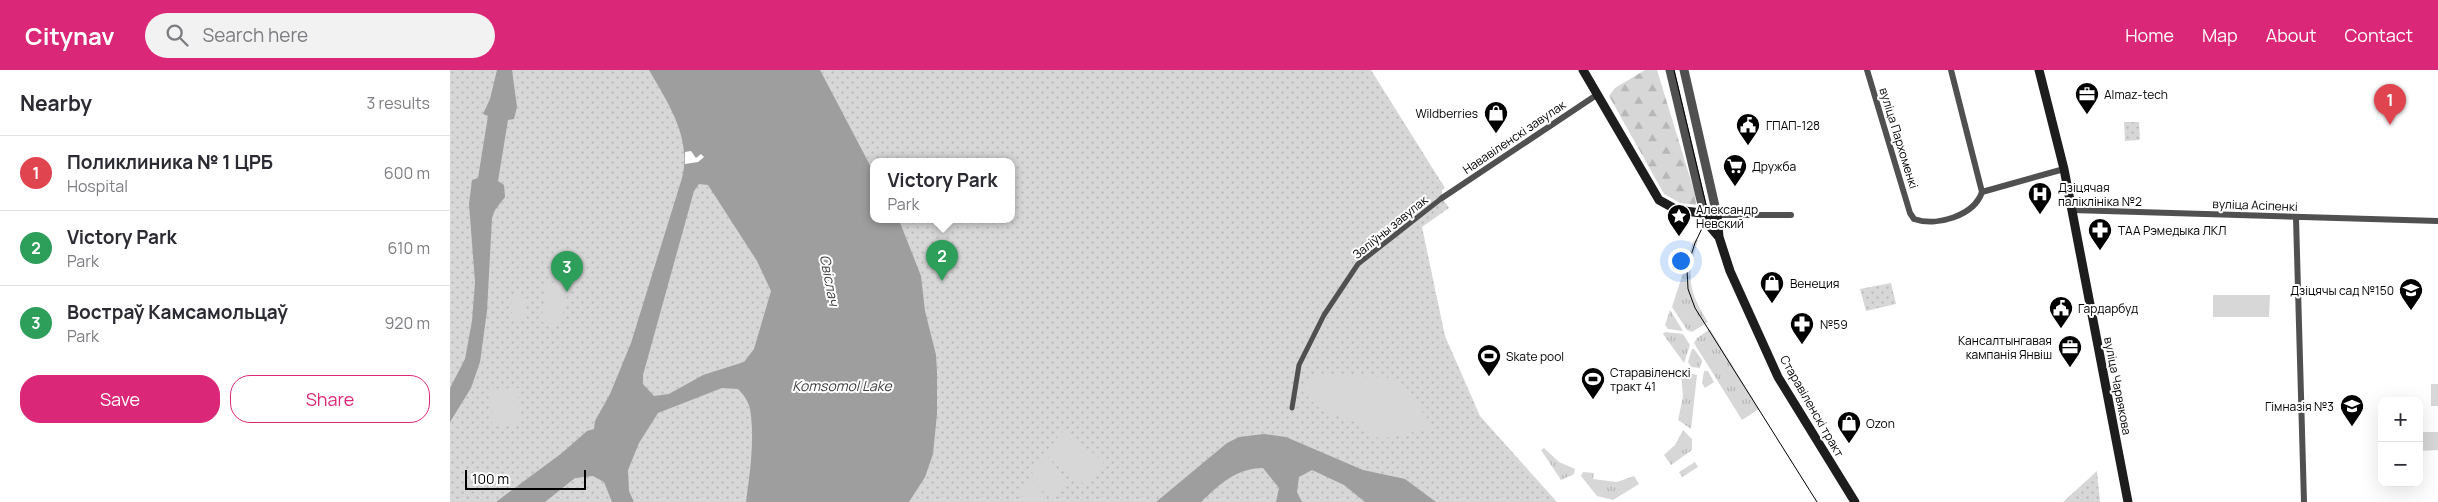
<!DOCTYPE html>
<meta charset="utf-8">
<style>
:root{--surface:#fff;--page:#f2f2f3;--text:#2b2b33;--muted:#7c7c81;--line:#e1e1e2;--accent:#db2777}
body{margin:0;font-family:Manrope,sans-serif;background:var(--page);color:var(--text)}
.controls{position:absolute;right:15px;bottom:15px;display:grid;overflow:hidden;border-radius:10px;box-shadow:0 5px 20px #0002}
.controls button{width:45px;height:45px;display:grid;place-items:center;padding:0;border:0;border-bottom:1px solid var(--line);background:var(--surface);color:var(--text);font:25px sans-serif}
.scale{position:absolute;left:15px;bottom:12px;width:121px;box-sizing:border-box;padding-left:5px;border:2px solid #000;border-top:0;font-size:14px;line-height:18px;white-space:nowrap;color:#000;-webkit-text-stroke:4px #fff;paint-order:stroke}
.you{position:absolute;left:1230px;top:190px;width:18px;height:18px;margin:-12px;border:4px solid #fff;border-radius:50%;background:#1a73e8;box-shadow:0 0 0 8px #1a73e833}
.badge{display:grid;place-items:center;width:32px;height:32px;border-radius:50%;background:var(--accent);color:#fff;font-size:16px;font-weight:700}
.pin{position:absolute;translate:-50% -41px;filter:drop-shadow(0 1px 2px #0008)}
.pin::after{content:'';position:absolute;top:26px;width:18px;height:15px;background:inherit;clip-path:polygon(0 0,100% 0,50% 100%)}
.popup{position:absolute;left:420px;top:88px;width:145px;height:65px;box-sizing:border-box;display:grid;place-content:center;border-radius:10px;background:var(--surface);filter:drop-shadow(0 1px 4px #0005);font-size:16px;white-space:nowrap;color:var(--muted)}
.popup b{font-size:19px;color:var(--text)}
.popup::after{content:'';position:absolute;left:50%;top:100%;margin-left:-10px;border:10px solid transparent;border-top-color:var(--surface)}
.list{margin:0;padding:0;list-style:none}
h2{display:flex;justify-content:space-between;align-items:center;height:65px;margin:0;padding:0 20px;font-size:21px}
h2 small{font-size:16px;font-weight:400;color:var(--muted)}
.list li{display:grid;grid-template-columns:32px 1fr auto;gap:15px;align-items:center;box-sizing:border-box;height:75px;padding:0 20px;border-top:1px solid var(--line)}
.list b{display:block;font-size:19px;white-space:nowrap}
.list p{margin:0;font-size:16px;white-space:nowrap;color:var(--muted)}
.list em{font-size:16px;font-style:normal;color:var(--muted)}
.actions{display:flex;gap:10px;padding:15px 20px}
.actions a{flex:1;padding:11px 0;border:1px solid var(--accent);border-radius:20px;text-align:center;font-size:18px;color:var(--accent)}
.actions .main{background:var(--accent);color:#fff}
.icon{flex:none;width:28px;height:28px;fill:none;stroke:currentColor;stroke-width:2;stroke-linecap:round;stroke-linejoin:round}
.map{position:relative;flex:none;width:1988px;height:432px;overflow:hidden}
header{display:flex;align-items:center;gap:30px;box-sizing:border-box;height:70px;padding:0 25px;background:var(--accent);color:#fff}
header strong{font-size:24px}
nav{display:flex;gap:28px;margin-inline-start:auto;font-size:18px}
.search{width:350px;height:45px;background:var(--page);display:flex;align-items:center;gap:12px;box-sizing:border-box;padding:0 18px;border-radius:28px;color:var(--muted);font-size:19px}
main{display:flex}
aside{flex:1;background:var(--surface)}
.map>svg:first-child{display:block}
.grass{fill:url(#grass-tufts)}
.forest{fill:url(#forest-firs)}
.park{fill:url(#park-dots);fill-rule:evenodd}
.pitch{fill:#d7d7d7}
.water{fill:#9e9e9e;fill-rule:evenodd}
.pier{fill:#fff}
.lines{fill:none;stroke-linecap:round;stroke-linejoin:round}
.pedestrian{stroke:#505050;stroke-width:5}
.minor{stroke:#505050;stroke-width:6}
.tertiary{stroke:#505050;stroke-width:9}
.secondary{stroke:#1d1d1d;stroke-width:9}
.tram{stroke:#000;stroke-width:1}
.labels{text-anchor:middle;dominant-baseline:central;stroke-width:4;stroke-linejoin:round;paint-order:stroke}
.poi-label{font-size:12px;fill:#000;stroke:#fff;text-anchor:start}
.street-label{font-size:12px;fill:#000;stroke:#fff}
.water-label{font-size:14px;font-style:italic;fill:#3f3f3f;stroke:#fff}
</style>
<header>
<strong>Citynav</strong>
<div class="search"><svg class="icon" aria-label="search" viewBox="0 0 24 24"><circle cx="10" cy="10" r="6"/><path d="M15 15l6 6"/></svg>Search here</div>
<nav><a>Home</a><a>Map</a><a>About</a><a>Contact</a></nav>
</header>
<main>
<aside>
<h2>Nearby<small>3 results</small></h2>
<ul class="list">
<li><span class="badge" style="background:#e0444e">1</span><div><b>Поликлиника № 1 ЦРБ</b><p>Hospital</p></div><em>600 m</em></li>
<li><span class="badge" style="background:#2e9e5b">2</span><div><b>Victory Park</b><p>Park</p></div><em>610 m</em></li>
<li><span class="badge" style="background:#2e9e5b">3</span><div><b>Востраў Камсамольцаў</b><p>Park</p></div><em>920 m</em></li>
</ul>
<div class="actions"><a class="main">Save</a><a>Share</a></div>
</aside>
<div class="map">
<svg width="1988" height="432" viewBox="0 0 1988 432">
<defs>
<pattern id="grass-tufts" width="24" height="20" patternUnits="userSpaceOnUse" patternTransform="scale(1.25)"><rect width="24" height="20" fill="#d7d7d7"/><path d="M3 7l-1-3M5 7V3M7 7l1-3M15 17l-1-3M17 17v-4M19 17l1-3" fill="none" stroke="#b7b7b7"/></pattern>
<pattern id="forest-firs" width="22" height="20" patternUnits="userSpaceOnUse" patternTransform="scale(1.25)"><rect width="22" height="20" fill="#d7d7d7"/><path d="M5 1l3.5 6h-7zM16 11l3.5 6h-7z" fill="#b7b7b7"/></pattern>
<pattern id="park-dots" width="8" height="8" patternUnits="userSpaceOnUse" patternTransform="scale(1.25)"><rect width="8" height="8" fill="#d7d7d7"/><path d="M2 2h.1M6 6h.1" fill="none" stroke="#b7b7b7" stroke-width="1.8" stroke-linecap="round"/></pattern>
</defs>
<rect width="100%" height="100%" fill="#fff"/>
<path class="grass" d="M 1246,169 L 1248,171 C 1236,207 1238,220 1258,252 L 1242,262 L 1237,260 L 1222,237 L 1243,172 Z
M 1220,240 L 1233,261 L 1218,259 L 1215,255 Z
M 1260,259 L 1309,339 L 1292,350 L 1244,273 L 1247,268 Z
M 1215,262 L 1233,264 L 1240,275 L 1234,293 L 1213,264 Z
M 1242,279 L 1244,279 L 1252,290 L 1250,298 L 1241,297 L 1238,292 Z
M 1254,301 L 1258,301 L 1264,312 L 1255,318 L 1252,313 Z
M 1235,302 L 1247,305 L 1241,359 L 1228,350 L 1233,326 L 1231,304 Z
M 1233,360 L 1242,369 L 1242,380 L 1221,395 L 1214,385 L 1225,375 Z
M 1094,378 L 1109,392 L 1125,399 L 1124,404 L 1111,410 L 1091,380 Z
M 1245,392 L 1248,397 L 1232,407 L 1229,402 Z
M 1133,402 L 1144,403 L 1143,409 L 1167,412 L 1184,406 L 1189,414 L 1163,430 L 1147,426 L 1131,406 Z"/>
<path class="forest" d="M 1195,0 L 1207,0 L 1245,124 L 1246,135 L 1230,133 L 1214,124 L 1159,26 L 1165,18 Z"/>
<path class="park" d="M 0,0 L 921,0 L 995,118 L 992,120 L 992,128 L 999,138 L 972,157 L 995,266 L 1030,346 L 1107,432 L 0,432 ZM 423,92 L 561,92 L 561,150 L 423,150 Z
M 1674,52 L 1689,52 L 1690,70 L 1675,71 Z
M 1441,213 L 1446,234 L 1416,241 L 1410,219 Z
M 1647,401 L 1650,432 L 1613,432 Z"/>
<path class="pitch" d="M 97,212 L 117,215 L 111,255 L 91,252 Z
M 62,224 L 75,224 L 77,249 L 62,250 Z
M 1763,225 L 1820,225 L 1819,247 L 1763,247 Z
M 864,304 L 942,308 L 951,312 L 984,358 L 931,369 L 913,361 L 906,351 L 871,340 L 851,320 Z
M 1981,314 L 1988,314 L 1988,336 L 1981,336 Z
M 68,318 L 69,354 L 42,355 L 41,319 Z
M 614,360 L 654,392 L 635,415 L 596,382 Z
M 1969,362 L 1988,362 L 1988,380 L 1969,381 Z
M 597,386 L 619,413 L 602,427 L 580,400 Z
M 582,409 L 600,432 L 577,432 L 568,420 Z"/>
<path class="water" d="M 47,0 L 62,0 L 67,37 L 64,49 L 58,50 L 48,111 L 54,115 L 55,127 L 45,140 L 42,148 L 37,241 L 30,292 L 21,318 L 0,352 L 0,318 L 15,289 L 22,251 L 25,212 L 19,134 L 22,110 L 28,108 L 38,46 L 33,44 L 40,29 Z
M 199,0 L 370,0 L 423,101 L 423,150 L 449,150 L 471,206 L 475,241 L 486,285 L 487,302 L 487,344 L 483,384 L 475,407 L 459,432 L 296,432 C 300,403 305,368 300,339 C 298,331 294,325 288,319 L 272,318 L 208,343 L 189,373 L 178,400 L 179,421 L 184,432 L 162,432 L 154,412 L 143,406 L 125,408 L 95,432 L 46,432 L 112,383 L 137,361 L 144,359 L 145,351 L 160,324 L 181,273 L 232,108 C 242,68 218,33 199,0 ZM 249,114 L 258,115 L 307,191 L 321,221 L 304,279 L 294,292 L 253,305 L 219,324 L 204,326 L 193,314 L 193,305 L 244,121 Z
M 814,364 L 836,367 L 913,400 L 955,409 L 986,432 L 915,432 L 894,415 L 862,400 L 849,407 L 847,422 L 852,432 L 826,432 L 829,418 L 813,398 C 786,398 769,415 751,432 L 706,432 L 777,373 L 789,367 Z"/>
<path class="pier" d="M 241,81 L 246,88 L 251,84 L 254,87 L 248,92 L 235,94 L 235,82 Z"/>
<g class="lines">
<path class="pedestrian" d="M 842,338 L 849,295 L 874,245 L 908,194 L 992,128"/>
<path class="minor" d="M 1417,0 L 1460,143 L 1464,149 C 1486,157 1524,146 1532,122
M 1501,0 L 1532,122
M 1532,122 L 1614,99
M 992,128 L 1148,24
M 1622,140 L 1988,151
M 1267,145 L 1341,145
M 1846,148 L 1854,432"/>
<path class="tertiary" d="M 1220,0 L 1254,143
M 1234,0 L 1267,145"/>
<path class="secondary" d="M 1133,0 L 1209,130 L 1227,140 L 1267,145 L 1269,167 L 1280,201 L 1328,307 L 1405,432
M 1589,0 L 1614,99 L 1678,432
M 1254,143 L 1258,154 L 1268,166"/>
<path class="tram" d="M 1224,0 L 1257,139 L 1256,150 L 1245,173 L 1237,198 L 1238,219 L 1245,238 L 1367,432"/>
</g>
<defs>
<g id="office-pin" transform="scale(1.25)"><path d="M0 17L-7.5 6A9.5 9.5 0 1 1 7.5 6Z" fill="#000" stroke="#fff"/><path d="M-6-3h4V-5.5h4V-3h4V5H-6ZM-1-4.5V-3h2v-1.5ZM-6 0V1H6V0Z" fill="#fff"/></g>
<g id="shop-pin" transform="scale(1.25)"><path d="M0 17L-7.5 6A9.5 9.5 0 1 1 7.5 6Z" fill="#000" stroke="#fff"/><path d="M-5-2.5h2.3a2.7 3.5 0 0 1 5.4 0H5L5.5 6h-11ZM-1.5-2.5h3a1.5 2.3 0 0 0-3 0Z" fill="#fff"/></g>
<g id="civic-pin" transform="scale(1.25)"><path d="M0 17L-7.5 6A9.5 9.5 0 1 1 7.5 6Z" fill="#000" stroke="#fff"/><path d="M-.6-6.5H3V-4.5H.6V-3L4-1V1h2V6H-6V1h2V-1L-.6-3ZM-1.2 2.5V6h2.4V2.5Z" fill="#fff"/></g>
<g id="supermarket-pin" transform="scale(1.25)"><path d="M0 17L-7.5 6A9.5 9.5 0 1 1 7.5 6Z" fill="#000" stroke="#fff"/><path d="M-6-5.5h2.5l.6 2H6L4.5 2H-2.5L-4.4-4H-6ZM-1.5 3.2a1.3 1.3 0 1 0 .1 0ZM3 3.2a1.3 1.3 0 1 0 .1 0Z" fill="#fff"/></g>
<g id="hospital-pin" transform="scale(1.25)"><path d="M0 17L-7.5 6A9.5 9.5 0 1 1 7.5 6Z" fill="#000" stroke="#fff"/><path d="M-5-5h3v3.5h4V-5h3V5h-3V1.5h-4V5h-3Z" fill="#fff"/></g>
<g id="sight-pin" transform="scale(1.25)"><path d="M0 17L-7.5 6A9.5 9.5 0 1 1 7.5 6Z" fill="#000" stroke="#fff"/><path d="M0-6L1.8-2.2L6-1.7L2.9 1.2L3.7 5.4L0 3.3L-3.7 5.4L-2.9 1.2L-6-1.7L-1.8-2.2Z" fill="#fff"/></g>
<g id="pharmacy-pin" transform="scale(1.25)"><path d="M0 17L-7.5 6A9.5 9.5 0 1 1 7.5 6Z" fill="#000" stroke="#fff"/><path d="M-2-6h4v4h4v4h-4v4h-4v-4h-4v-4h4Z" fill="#fff"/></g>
<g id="school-pin" transform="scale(1.25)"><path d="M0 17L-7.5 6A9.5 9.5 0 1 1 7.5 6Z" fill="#000" stroke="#fff"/><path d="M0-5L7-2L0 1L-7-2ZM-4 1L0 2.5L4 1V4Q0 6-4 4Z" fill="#fff"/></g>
<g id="stadium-pin" transform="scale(1.25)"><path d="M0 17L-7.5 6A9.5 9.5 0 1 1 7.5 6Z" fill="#000" stroke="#fff"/><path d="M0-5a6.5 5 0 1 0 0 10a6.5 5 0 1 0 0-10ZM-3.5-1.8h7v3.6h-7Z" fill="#fff"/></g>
</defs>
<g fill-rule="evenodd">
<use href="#office-pin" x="1637" y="24"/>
<use href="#shop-pin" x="1046" y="43"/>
<use href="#civic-pin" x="1298" y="55"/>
<use href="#supermarket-pin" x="1285" y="96"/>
<use href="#hospital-pin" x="1590" y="124"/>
<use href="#sight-pin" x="1229" y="146"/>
<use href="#pharmacy-pin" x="1650" y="160"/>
<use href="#shop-pin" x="1322" y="213"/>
<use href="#school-pin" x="1961" y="220"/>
<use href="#civic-pin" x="1611" y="238"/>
<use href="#pharmacy-pin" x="1352" y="254"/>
<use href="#office-pin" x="1620" y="277"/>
<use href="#stadium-pin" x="1039" y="286"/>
<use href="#stadium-pin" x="1143" y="309"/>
<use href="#school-pin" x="1902" y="336"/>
<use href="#shop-pin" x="1399" y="353"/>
</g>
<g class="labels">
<g class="poi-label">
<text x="1654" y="24">Almaz-tech</text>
<text x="1028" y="43" text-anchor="end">Wildberries</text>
<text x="1316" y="55">ГПАП-128</text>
<text x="1302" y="96">Дружба</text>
<text x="1608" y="117">Дзіцячая<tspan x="1608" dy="14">паліклініка №2</tspan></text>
<text x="1246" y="139">Александр<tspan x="1246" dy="14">Невский</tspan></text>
<text x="1668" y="160">ТАА Рэмедыка ЛКЛ</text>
<text x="1340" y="213">Венеция</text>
<text x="1944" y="220" text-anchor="end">Дзіцячы сад №150</text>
<text x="1628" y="238">Гардарбуд</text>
<text x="1370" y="254">№59</text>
<text x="1602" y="270" text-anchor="end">Кансалтынгавая<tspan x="1602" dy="14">кампанія Янвіш</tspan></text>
<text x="1056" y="286">Skate pool</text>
<text x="1160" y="302">Старавіленскі<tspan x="1160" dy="14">тракт 41</tspan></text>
<text x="1884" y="336" text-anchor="end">Гімназія №3</text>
<text x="1416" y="353">Ozon</text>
</g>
<g class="street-label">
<text transform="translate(1064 67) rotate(-34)">Нававіленскі завулак</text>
<text transform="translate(1449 68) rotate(73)">вуліца Пархоменкі</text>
<text transform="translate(1805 135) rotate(2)">вуліца Асіпенкі</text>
<text transform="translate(940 157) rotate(-39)">Заліўны завулак</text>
<text transform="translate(1668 316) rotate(79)">вуліца Чарвякова</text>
<text transform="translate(1362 336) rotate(60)">Старавіленскі тракт</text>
</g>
<g class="water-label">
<text transform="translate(380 210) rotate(79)">Свіслач</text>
<text x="392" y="315">Komsomol Lake</text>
</g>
</g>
</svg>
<div class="controls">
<button>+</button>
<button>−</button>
</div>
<div class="scale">100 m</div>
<div class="you"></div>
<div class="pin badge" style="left:1940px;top:55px;background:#e0444e">1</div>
<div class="pin badge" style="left:492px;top:211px;background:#2e9e5b">2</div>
<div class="popup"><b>Victory Park</b>Park</div>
<div class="pin badge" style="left:117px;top:222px;background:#2e9e5b">3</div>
</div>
</main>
